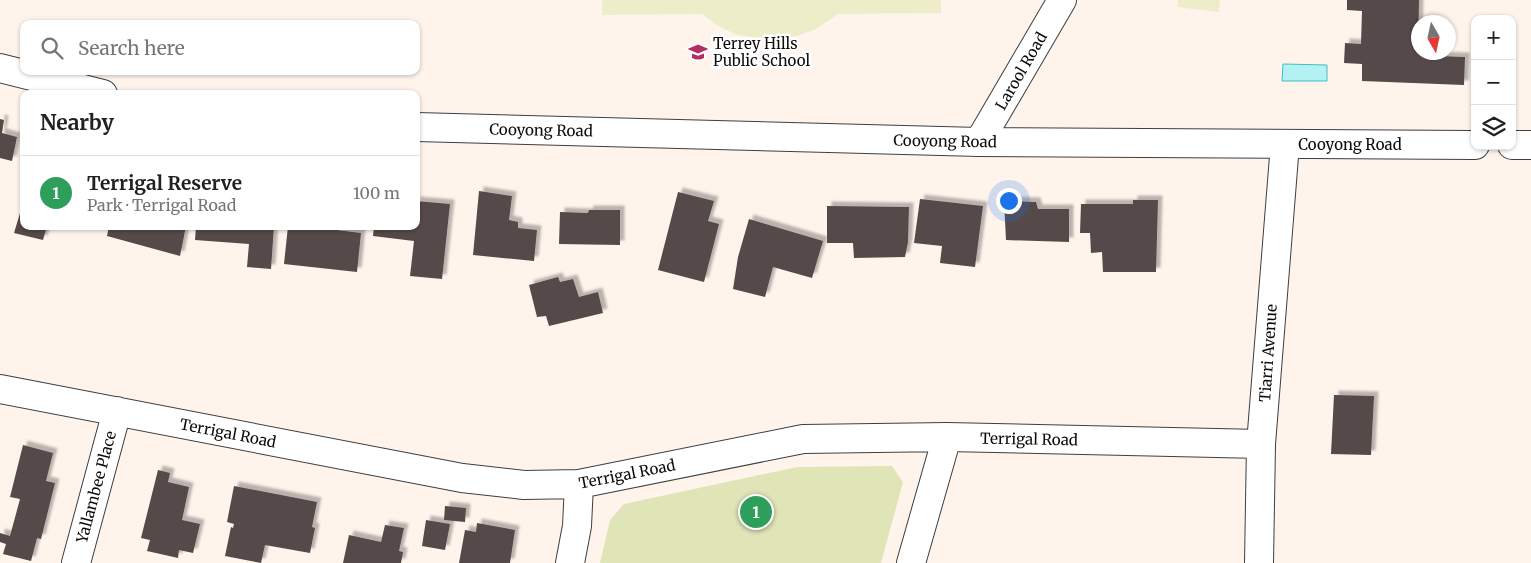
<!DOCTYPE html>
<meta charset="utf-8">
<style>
:root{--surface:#fff;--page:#f6f6f6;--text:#202124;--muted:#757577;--line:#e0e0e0;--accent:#b22d63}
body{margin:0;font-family:Merriweather,serif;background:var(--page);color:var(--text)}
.controls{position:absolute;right:15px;top:15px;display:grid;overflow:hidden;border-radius:10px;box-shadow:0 1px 4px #0004}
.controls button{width:45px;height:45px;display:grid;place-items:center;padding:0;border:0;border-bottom:1px solid var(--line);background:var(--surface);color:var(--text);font:25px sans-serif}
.compass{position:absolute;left:1411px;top:15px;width:45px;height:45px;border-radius:50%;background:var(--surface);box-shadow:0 1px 4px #0004;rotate:171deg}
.you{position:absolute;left:1008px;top:200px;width:18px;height:18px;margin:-12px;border:4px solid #fff;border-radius:50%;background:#1a73e8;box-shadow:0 0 0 8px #1a73e833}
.badge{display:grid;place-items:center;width:32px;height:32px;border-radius:50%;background:var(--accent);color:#fff;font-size:16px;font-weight:700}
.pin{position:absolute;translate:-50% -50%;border:2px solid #fff;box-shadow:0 1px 5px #0006}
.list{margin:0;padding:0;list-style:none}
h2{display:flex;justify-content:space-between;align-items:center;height:65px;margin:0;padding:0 20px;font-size:21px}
h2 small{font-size:16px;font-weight:400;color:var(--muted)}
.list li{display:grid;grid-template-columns:32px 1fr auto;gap:15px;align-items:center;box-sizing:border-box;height:75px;padding:0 20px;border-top:1px solid var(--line)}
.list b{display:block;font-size:19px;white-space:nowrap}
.list p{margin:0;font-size:16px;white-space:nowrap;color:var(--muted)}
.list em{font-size:16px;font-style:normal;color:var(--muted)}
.icon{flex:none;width:28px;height:28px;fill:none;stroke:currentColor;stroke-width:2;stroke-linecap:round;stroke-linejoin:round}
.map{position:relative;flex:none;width:1531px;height:563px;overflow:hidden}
.search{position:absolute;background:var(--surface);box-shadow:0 1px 4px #0004;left:20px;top:20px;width:400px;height:55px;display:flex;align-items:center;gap:12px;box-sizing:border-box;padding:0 18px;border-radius:10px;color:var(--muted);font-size:19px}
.panel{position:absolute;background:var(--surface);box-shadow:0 1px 4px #0004;left:20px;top:90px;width:400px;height:140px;border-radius:10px}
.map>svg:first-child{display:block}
.green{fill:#e0e5b8}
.pitch{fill:#ededc9}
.water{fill:#b4f1f2;stroke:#3fbfc4}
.building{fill:#544949;filter:url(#shadow)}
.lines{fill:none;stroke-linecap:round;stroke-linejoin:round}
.street-casing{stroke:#3f3f3f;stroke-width:30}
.street{stroke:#fff;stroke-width:28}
.labels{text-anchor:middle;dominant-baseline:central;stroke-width:5;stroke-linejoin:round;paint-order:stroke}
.poi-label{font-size:15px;fill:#0c0c0c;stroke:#fff;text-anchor:start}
.street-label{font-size:15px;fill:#0c0c0c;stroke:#fff}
</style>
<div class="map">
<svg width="1531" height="563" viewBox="0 0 1531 563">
<defs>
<filter id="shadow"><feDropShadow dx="4.5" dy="-4.5" stdDeviation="1" flood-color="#0004"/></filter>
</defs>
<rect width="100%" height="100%" fill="#fef4ec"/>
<path class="green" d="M 892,466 L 903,482 L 881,563 L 600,563 L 610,520 L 624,504 L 797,467 Z"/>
<path class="pitch" d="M 602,0 L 941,0 L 941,13 L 838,14 L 816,29 L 797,36 L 776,39 L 755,38 L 735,34 L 717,25 L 702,14 L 602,15 Z
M 1178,0 L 1220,0 L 1219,12 L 1177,7 Z"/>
<path class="water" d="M 1283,64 L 1327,65 L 1327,81 L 1282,81 Z"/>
<path class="building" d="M 1347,0 L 1419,0 L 1418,52 L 1437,52 L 1437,56 L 1465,57 L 1464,85 L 1362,81 L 1362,64 L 1344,63 L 1345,43 L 1361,44 L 1362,11 L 1347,10 Z
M 0,119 L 4,120 L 2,133 L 17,137 L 12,161 L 0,158 Z
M 479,191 L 512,196 L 509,220 L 518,222 L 518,228 L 537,230 L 534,261 L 473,255 Z
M 678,192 L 714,201 L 708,221 L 719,224 L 704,282 L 658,270 Z
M 920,199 L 983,206 L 975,267 L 940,263 L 942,246 L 914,243 Z
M 24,200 L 24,226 L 47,226 L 43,240 L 14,233 Z
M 1133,200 L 1158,200 L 1156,272 L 1103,272 L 1102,252 L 1091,253 L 1090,233 L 1080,233 L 1081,204 L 1133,204 Z
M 416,201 L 450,204 L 442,279 L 410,276 L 414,241 L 373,236 L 374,226 L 416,226 Z
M 1004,201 L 1036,202 L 1038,209 L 1069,209 L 1069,242 L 1006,240 Z
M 827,206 L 909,207 L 908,242 L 905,257 L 854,258 L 853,243 L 827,243 Z
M 589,210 L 620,210 L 620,245 L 559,244 L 560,212 L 588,213 Z
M 749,219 L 823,241 L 812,278 L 773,267 L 765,297 L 733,289 L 738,257 Z
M 109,226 L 186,226 L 180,256 L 107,236 Z
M 196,226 L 274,226 L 271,269 L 247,267 L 249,244 L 195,240 Z
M 288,226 L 304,226 L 361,233 L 357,272 L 284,264 Z
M 558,277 L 560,282 L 573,279 L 579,297 L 598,292 L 603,313 L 549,326 L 546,316 L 537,317 L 529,285 Z
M 1334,395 L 1374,396 L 1371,455 L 1331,454 Z
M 23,445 L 53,453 L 46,481 L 55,483 L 41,539 L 37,538 L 31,561 L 3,554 L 6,544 L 0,542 L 0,533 L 10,536 L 20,499 L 10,497 Z
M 158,470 L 170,473 L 168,482 L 189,487 L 182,520 L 200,524 L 193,553 L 179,550 L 178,558 L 147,551 L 150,540 L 141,538 Z
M 234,486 L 317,502 L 312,527 L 315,528 L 310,553 L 265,545 L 261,563 L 225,556 L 231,527 L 233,528 L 234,524 L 227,522 Z
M 445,506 L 466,508 L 465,522 L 444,520 Z
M 426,520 L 450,524 L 445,550 L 422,546 Z
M 477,523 L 515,530 L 510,563 L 459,563 L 465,530 L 476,532 Z
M 385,525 L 404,528 L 399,551 L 403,552 L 401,563 L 343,563 L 349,535 L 381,542 Z"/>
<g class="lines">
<g class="street-casing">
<path id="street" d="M 0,68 L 103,94
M 416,127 L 979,142 L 1475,145
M 979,142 L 1062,0
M 1512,145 L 1531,145
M 0,389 L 462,478 L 524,485 L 579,484 L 803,439 L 947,437 L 1261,444
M 76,563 L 117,411
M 570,563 L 577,526 L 579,484
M 911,563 L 947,437
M 1259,563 L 1261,444 L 1285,144"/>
</g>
<use href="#street" class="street"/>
</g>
<defs>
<g id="school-bare" transform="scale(1.5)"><path d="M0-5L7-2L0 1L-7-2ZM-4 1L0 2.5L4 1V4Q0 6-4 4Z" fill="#b22d63" stroke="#fff" stroke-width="2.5" paint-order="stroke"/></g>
</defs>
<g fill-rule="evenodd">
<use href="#school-bare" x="698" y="52"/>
</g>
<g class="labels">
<g class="poi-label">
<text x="713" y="43">Terrey Hills<tspan x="713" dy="17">Public School</tspan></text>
</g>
<g class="street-label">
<text transform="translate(1021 71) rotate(-60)">Larool Road</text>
<text transform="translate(541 130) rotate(1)">Cooyong Road</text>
<text transform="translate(945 141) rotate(1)">Cooyong Road</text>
<text x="1350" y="144">Cooyong Road</text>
<text transform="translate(1268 353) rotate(-86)">Tiarri Avenue</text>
<text transform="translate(228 433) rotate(11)">Terrigal Road</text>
<text transform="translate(1029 439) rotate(1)">Terrigal Road</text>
<text transform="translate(627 474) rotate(-11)">Terrigal Road</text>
<text transform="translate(96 487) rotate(-75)">Yallambee Place</text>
</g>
</g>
</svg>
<div class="controls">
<button>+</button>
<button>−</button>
<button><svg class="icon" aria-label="layers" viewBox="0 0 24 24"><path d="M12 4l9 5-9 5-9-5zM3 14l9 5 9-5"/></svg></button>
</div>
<svg class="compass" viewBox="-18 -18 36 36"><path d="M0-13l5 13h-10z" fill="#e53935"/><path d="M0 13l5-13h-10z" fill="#757577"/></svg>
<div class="you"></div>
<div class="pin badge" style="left:756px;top:512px;background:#2e9e5b">1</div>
<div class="search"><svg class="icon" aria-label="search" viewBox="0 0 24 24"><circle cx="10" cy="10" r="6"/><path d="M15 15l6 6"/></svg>Search here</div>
<section class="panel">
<h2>Nearby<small></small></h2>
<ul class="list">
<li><span class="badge" style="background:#2e9e5b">1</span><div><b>Terrigal Reserve</b><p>Park · Terrigal Road</p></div><em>100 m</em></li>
</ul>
</section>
</div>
